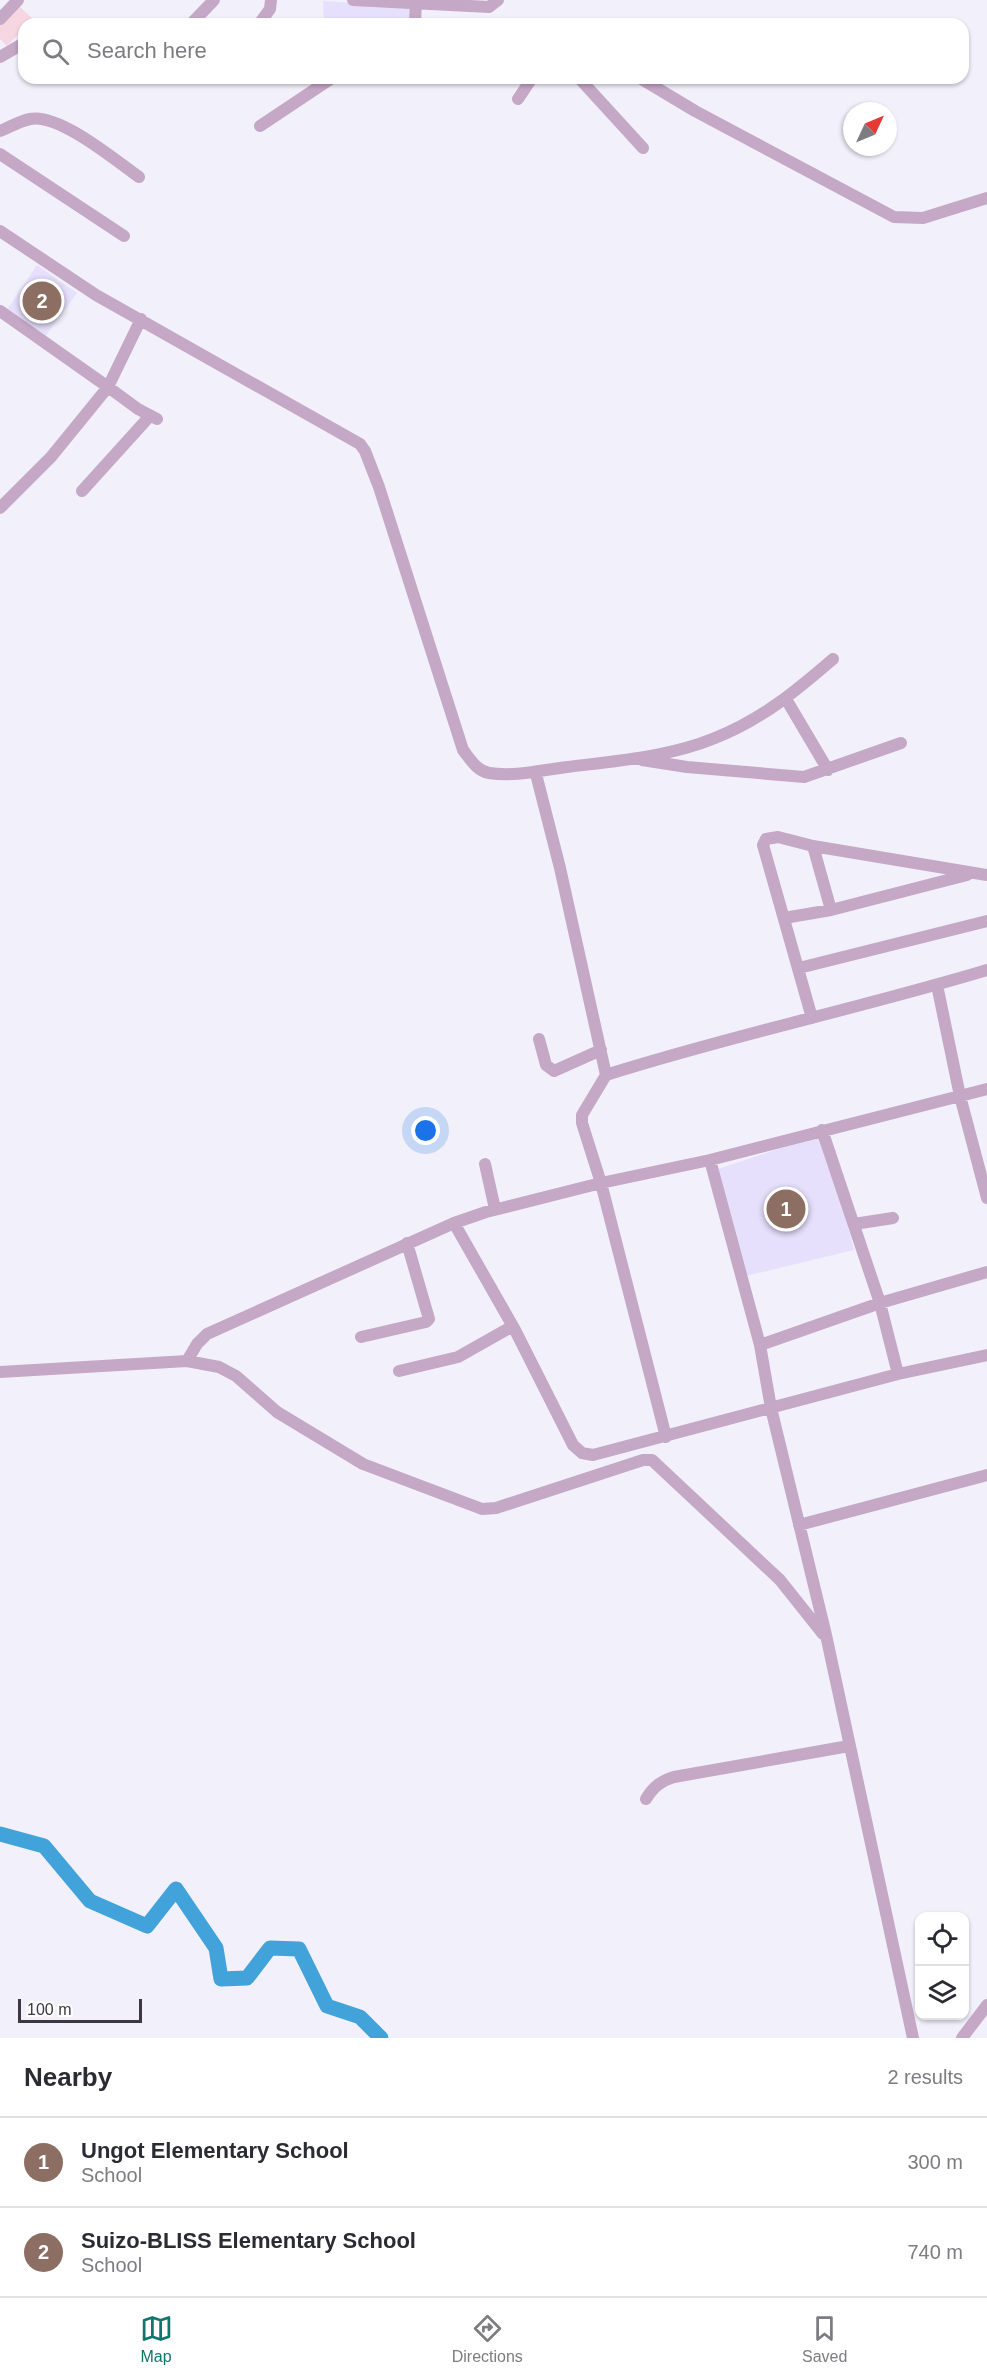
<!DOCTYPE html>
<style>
:root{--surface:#fff;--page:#f7f7f7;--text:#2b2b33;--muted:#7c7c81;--line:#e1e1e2;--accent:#0f766e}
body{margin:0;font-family:Helvetica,sans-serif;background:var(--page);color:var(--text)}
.controls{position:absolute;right:18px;bottom:18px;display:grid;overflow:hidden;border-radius:12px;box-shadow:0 2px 4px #0004}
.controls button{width:54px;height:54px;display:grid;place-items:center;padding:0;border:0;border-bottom:2px solid var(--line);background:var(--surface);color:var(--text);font:30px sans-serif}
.compass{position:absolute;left:843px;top:102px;width:54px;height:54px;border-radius:50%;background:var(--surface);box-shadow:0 2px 4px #0004;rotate:46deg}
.scale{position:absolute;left:18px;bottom:15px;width:124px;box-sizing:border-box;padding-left:6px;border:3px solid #3b3843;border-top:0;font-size:16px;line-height:21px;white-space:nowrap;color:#3b3843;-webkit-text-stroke:4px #fff;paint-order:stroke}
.you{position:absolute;left:426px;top:1131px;width:21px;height:21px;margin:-15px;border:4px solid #fff;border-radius:50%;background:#1a73e8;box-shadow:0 0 0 9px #1a73e833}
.badge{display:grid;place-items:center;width:39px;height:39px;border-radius:50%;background:var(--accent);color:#fff;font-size:20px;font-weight:700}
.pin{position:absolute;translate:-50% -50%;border:3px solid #fff;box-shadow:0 2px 6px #0006}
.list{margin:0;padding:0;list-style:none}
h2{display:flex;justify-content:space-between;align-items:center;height:78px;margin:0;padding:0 24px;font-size:26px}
h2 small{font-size:20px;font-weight:400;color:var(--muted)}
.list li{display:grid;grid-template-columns:39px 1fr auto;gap:18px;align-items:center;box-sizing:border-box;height:90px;padding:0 24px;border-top:2px solid var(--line)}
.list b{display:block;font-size:22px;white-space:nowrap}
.list p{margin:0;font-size:20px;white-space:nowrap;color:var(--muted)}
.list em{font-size:20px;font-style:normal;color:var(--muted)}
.icon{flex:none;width:33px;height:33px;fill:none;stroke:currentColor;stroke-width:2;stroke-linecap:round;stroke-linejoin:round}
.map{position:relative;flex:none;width:987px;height:2038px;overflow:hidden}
.search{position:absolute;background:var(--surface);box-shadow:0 2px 4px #0004;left:18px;right:18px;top:18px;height:66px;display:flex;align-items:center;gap:15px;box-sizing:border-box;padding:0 21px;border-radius:18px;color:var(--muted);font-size:22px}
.sheet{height:258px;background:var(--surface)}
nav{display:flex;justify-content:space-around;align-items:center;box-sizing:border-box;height:84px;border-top:2px solid var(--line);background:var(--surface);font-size:16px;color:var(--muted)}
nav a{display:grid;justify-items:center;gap:3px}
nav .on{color:var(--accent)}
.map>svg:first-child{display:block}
.built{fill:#e7e0fd}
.green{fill:#f6d7e1}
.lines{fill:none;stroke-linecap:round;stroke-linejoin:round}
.river{stroke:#41a3d9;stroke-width:15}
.minor{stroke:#c5a7c6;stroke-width:12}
</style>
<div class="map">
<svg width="987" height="2038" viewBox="0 0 987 2038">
<rect width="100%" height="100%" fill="#f2f0fb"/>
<path class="built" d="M 323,1 L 412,7 L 411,24 L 324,24 Z
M 37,265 L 77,293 L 44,338 L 7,310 Z
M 823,1134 L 854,1250 L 746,1276 L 718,1169 Z"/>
<path class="green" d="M 19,6 L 33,19 L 28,24 L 24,24 L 24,28 L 7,46 L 0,39 L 0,25 Z"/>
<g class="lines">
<path class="river" d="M 0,1834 L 44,1846 L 90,1901 L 147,1926 L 176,1889 L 216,1948 L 221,1979 L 247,1978 L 270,1948 L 299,1949 L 327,2006 L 360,2017 L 381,2038"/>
<path class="minor" d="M 353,0 L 489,7 L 498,0
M 0,19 L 18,0
M 82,24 L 90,24
M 191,24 L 214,0
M 259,24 L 270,9 L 271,0
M 415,24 L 416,0
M 0,57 L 24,43
M 579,78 L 643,148
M 640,78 L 695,111 L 894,217 L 923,218 L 987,198
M 518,99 L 532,78
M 260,126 L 332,78
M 0,131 C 10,127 20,121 30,119 C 59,113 115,160 139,177
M 0,154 L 124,236
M 0,231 L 96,295 L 360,444 L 365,451 L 379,487 L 463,750 C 470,759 477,771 489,773 C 515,777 541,770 567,767 C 616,761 669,757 715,738 C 761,720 796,691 833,659
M 0,311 L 108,387 L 141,319
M 82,491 L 149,417
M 0,508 L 51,457 L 108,387 L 138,409 L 157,419
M 786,699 L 828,770
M 642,760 L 687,767 L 804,777 L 901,743
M 536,774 L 560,868 L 606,1075 L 582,1115 L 582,1123 L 601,1183 L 710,1160 L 760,1345 L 771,1408 L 826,1635 L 913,2038
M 813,846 L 831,910
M 784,918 L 831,910 L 967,875
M 799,968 L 987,921
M 937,985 L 960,1096 L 987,1198
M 812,1018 L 763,845 L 766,839 L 778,837 L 813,846 L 987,875
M 539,1039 L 546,1065 L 554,1071 L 601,1050
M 606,1075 C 732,1035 861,1008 987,970
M 822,1130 L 880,1303 L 898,1374
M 710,1160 L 987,1089
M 485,1164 L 495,1209
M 454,1223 L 515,1330 L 573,1445 L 582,1453 L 593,1455 L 898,1374 L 987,1355
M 854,1224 L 893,1218
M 361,1337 L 426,1322 L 429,1319 L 407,1243
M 760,1345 L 880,1303 L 987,1272
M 187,1361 L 197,1344 L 207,1334 L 454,1223 L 486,1212 L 601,1183 L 666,1437
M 399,1371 L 458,1357 L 513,1326
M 0,1372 L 187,1361 L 219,1367 L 236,1376 L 277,1412 L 363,1464 L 482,1509 L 496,1508 L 643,1460 L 652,1460 L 780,1580 L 823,1634
M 799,1525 L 987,1475
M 646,1799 C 653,1787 661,1781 674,1777 L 849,1746
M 962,2038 L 987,2005"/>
</g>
</svg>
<div class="controls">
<button><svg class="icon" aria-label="locate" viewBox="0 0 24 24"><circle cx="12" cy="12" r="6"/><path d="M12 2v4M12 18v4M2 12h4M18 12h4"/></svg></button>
<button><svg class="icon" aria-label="layers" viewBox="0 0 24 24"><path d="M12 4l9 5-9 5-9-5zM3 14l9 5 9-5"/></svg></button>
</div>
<svg class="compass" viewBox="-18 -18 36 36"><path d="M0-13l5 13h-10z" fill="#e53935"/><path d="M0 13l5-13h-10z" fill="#7c7c81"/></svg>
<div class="scale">100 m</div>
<div class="you"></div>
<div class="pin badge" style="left:786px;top:1209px;background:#8d6e63">1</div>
<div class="pin badge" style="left:42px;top:301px;background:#8d6e63">2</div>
<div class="search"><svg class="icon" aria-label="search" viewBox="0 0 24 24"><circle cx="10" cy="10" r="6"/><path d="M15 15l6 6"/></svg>Search here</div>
</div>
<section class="sheet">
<h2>Nearby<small>2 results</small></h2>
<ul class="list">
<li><span class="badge" style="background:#8d6e63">1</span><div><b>Ungot Elementary School</b><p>School</p></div><em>300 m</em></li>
<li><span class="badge" style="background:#8d6e63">2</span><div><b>Suizo-BLISS Elementary School</b><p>School</p></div><em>740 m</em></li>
</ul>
</section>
<nav>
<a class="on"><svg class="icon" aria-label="map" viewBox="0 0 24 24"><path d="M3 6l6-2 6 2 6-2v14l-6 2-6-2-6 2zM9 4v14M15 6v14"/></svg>Map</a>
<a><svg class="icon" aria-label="directions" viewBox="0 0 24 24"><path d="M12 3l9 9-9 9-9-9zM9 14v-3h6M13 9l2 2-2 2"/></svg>Directions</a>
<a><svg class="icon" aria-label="saved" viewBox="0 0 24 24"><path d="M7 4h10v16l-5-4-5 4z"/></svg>Saved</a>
</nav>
